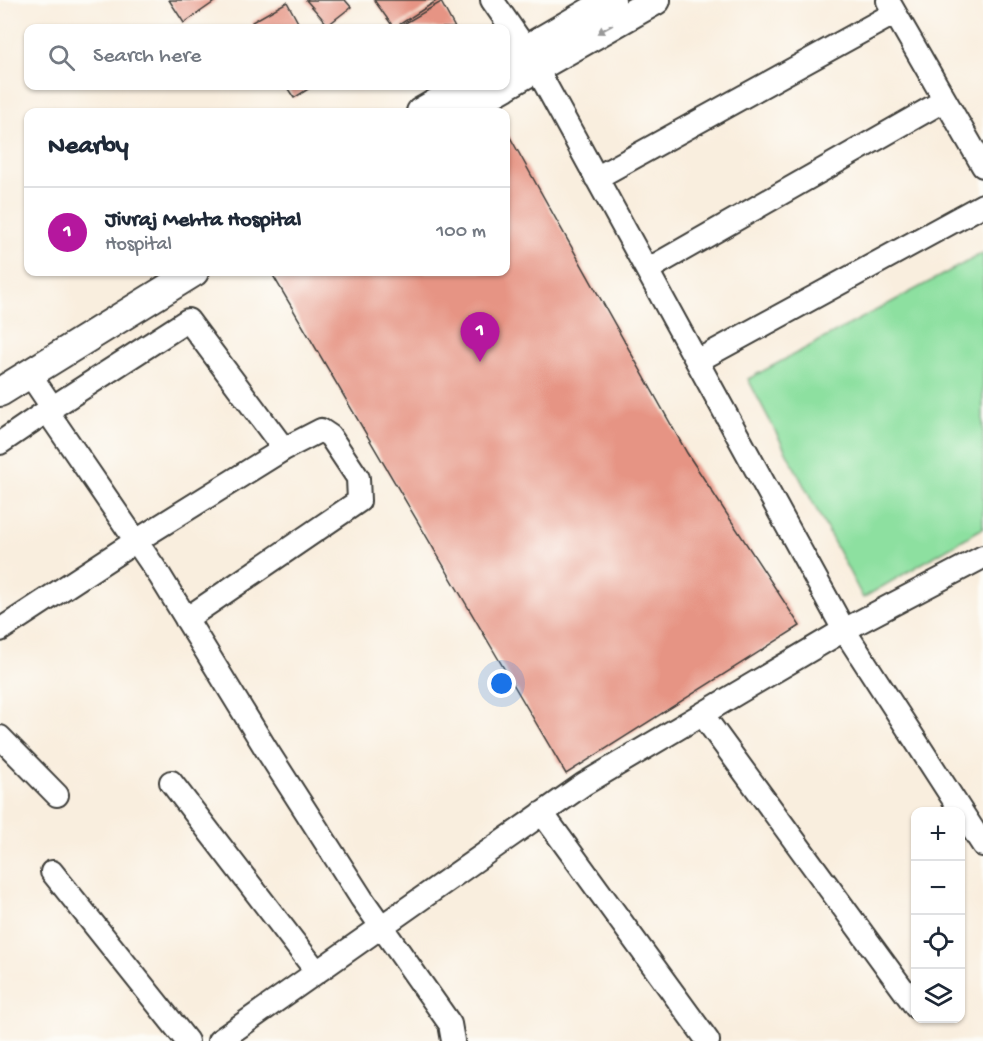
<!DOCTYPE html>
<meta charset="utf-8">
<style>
:root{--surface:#fff;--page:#f6f6f7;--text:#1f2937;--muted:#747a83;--line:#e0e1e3;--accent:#b5179e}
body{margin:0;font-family:"Gochi Hand",sans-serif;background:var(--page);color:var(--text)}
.controls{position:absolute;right:18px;bottom:18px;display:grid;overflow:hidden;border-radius:12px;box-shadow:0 2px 4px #0004}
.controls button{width:54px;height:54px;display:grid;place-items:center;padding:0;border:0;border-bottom:2px solid var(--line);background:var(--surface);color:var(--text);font:30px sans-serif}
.you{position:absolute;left:502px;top:684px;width:21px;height:21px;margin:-15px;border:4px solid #fff;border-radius:50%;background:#1a73e8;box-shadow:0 0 0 9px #1a73e833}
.badge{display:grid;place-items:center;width:39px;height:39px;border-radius:50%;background:var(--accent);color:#fff;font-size:20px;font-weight:700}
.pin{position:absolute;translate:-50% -50px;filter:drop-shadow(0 2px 3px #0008)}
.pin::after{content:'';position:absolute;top:32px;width:21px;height:18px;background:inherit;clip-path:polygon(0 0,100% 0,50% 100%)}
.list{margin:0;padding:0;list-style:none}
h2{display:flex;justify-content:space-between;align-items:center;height:78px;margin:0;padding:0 24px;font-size:26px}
h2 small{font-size:20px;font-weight:400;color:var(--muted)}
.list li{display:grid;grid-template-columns:39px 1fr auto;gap:18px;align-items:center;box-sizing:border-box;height:90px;padding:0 24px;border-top:2px solid var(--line)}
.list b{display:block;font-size:22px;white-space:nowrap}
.list p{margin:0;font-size:20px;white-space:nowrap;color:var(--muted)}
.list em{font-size:20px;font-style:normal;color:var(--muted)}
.icon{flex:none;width:33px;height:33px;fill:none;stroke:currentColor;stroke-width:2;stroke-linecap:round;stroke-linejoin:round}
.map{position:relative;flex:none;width:983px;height:1041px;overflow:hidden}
.search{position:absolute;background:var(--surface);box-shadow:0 2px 4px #0004;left:24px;top:24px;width:486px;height:66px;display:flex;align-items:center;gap:15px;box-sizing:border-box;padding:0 21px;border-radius:12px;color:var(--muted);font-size:22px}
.panel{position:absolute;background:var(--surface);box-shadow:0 2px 4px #0004;left:24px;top:108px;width:486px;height:168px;border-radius:12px}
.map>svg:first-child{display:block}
.green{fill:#8de0a0;stroke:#547e5e;stroke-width:1.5}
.building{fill:#e69484}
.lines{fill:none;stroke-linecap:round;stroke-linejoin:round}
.minor-casing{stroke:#3d3c39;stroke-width:26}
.major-casing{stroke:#3d3c39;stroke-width:32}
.minor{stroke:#fff;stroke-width:22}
.major{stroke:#fff;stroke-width:28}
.oneway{fill:#999}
</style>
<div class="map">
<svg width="983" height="1041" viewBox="0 0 983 1041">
<rect width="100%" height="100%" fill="#fdfcf7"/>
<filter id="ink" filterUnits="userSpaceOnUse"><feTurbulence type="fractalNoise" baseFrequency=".0167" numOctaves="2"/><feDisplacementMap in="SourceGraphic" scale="12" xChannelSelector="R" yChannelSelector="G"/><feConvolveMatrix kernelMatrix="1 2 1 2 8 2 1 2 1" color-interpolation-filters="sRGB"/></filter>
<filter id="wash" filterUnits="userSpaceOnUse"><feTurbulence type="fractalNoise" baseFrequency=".008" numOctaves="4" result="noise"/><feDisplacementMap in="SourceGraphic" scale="24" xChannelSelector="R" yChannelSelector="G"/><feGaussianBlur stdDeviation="1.35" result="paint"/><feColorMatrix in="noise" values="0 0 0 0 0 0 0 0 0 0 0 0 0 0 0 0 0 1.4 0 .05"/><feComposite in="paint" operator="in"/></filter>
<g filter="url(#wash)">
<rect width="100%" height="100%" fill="#f9eede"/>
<path class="green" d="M 983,253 L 983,528 L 863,598 L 748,379 Z"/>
<g id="blocks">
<path class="building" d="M 169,0 L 217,0 L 184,23 Z
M 306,0 L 345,0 L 351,7 L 328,25 Z
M 374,0 L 438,0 L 394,28 Z
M 287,2 L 301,28 L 255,28 L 252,22 Z
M 441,2 L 455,28 L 397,28 Z
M 286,86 L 313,86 L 294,98 Z
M 506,130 L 687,453 L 800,626 L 566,774 L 271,272 L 506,272 Z"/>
</g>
</g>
<g filter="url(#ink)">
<use href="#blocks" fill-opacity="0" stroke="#3d3c39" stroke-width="1.5"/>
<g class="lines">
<g class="minor-casing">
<path id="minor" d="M 492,0 L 526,49 L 844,630 L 983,845
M 888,1 L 983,166
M 596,178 L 895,13
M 647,270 L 945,100
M 697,361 L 983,205
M 29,373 L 52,407
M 47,411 L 188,320 L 284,449
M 0,443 L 47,411 L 160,576 L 266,749 L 362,899 L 450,1024 L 453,1041
M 0,630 L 136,541 L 284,449 L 321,430 L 330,436 L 358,478 L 359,501 L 186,619
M 702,714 L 916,1007
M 0,737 L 57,795
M 171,782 L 317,972
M 542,813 L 708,1041
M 52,872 L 187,1041
M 219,1041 L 584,784 L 844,630 L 983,557"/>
</g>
<g class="major-casing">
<path id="major" d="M 506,61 L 611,0
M 506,85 L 656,0
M 421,112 L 466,86
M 459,112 L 505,86
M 0,392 L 194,272"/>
</g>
<use href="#minor" class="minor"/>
<use href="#major" class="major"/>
</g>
<defs><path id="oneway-solid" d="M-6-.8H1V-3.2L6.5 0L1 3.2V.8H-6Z" transform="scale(1.5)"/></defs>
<use class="oneway" href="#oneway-solid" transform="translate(605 29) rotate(151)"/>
</g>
</svg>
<div class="controls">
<button>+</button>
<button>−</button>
<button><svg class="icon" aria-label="locate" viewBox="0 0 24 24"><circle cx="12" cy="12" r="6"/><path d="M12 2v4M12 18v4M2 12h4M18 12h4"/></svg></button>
<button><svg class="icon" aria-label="layers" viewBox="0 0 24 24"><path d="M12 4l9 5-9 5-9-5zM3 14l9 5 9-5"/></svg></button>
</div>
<div class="you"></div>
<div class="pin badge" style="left:480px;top:362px">1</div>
<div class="search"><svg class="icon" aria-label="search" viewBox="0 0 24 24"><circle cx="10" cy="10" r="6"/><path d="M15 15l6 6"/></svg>Search here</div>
<section class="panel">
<h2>Nearby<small></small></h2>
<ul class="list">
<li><span class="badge">1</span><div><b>Jivraj Mehta Hospital</b><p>Hospital</p></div><em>100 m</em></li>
</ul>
</section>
</div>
